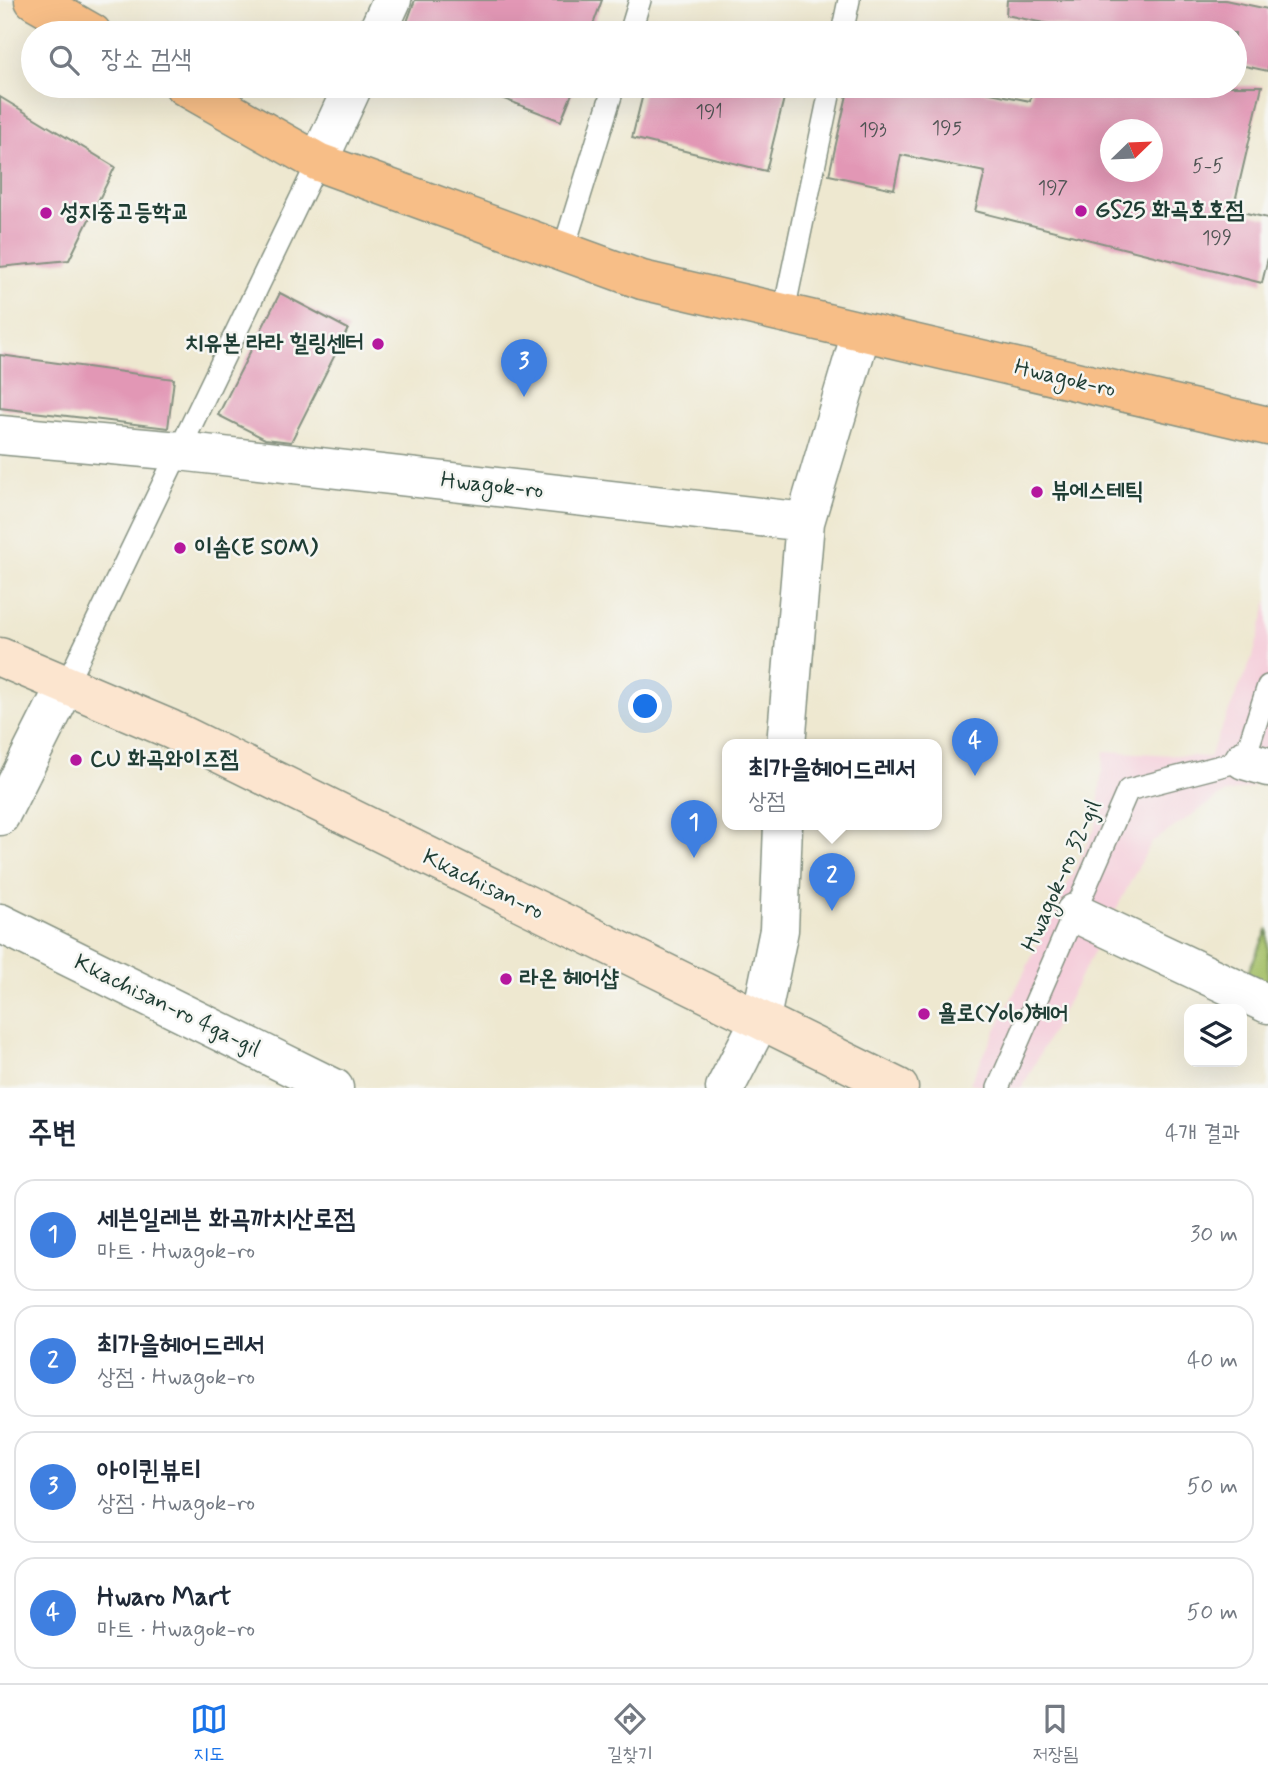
<!DOCTYPE html>
<html lang="ko">
<meta charset="utf-8">
<style>
:root{--surface:#fff;--page:#f6f6f7;--text:#1f2937;--muted:#747a83;--line:#e0e1e3;--accent:#1a73e8}
body{margin:0;font-family:Mynerve,"Poor Story",sans-serif;background:var(--page);color:var(--text)}
.controls{position:absolute;right:21px;bottom:21px;display:grid;overflow:hidden;border-radius:14px;box-shadow:0 7px 28px #0002}
.controls button{width:63px;height:63px;display:grid;place-items:center;padding:0;border:0;border-bottom:2px solid var(--line);background:var(--surface);color:var(--text);font:35px sans-serif}
.compass{position:absolute;left:1100px;top:119px;width:63px;height:63px;border-radius:50%;background:var(--surface);box-shadow:0 7px 28px #0002;rotate:67deg}
.you{position:absolute;left:646px;top:707px;width:24px;height:24px;margin:-18px;border:5px solid #fff;border-radius:50%;background:#1a73e8;box-shadow:0 0 0 10px #1a73e833}
.badge{display:grid;place-items:center;width:46px;height:46px;border-radius:50%;background:var(--accent);color:#fff;font-size:23px;font-weight:700}
.pin{position:absolute;translate:-50% -58px;filter:drop-shadow(0 2px 4px #0008)}
.pin::after{content:'';position:absolute;top:37px;width:24px;height:21px;background:inherit;clip-path:polygon(0 0,100% 0,50% 100%)}
.popup{position:absolute;left:722px;top:739px;width:220px;height:91px;box-sizing:border-box;display:grid;place-content:center;border-radius:14px;background:var(--surface);filter:drop-shadow(0 2px 5px #0005);font-size:23px;white-space:nowrap;color:var(--muted)}
.popup b{font-size:26px;color:var(--text)}
.popup::after{content:'';position:absolute;left:50%;top:100%;margin-left:-14px;border:14px solid transparent;border-top-color:var(--surface)}
.list{margin:0;padding:0;list-style:none}
h2{display:flex;justify-content:space-between;align-items:center;height:91px;margin:0;padding:0 28px;font-size:30px}
h2 small{font-size:23px;font-weight:400;color:var(--muted)}
.list li{display:grid;grid-template-columns:46px 1fr auto;gap:21px;align-items:center;box-sizing:border-box;height:112px;margin:0 14px 14px;padding:0 14px;border:2px solid var(--line);border-radius:21px}
.list b{display:block;font-size:26px;white-space:nowrap}
.list p{margin:0;font-size:23px;white-space:nowrap;color:var(--muted)}
.list em{font-size:23px;font-style:normal;color:var(--muted)}
.icon{flex:none;width:38px;height:38px;fill:none;stroke:currentColor;stroke-width:2;stroke-linecap:round;stroke-linejoin:round}
.map{position:relative;flex:none;width:1268px;height:1088px;overflow:hidden}
.search{position:absolute;background:var(--surface);box-shadow:0 7px 28px #0002;left:21px;right:21px;top:21px;height:77px;display:flex;align-items:center;gap:18px;box-sizing:border-box;padding:0 24px;border-radius:38px;color:var(--muted);font-size:26px}
.sheet{height:595px;background:var(--surface)}
nav{display:flex;justify-content:space-around;align-items:center;box-sizing:border-box;height:98px;border-top:2px solid var(--line);background:var(--surface);font-size:19px;color:var(--muted)}
nav a{display:grid;justify-items:center;gap:4px}
nav .on{color:var(--accent)}
.map>svg:first-child{display:block}
.built{fill:#f5cfdb}
.green{fill:#a4c067;stroke:#627e4e;stroke-width:2}
.building{fill:#e297b5;fill-rule:evenodd}
.lines{fill:none;stroke-linecap:round;stroke-linejoin:round}
.lane-casing{stroke:#869282;stroke-width:24}
.street-casing{stroke:#869282;stroke-width:41}
.secondary-casing{stroke:#869282;stroke-width:41}
.primary-casing{stroke:#869282;stroke-width:41}
.lane{stroke:#fff;stroke-width:21}
.street{stroke:#fff;stroke-width:38}
.secondary{stroke:#fce5cf;stroke-width:38}
.primary{stroke:#f7be87;stroke-width:38}
.poi-dot{fill:#b5179e;stroke:#f6f6f2;stroke-width:2.5}
.labels{text-anchor:middle;dominant-baseline:central;stroke-width:5;stroke-linejoin:round;paint-order:stroke}
.number-label{font-size:19px;fill:#505454}
.poi-label{font-size:23px;font-weight:bold;fill:#1f3d34;stroke:#f6f6f2;text-anchor:start}
.street-label{font-size:23px;fill:#1f3d34;stroke:#f6f6f2}
</style>
<div class="map">
<svg width="1268" height="1088" viewBox="0 0 1268 1088">
<rect width="100%" height="100%" fill="#f6f6f2"/>
<filter id="ink" filterUnits="userSpaceOnUse"><feTurbulence type="fractalNoise" baseFrequency=".0143" numOctaves="2"/><feDisplacementMap in="SourceGraphic" scale="14" xChannelSelector="R" yChannelSelector="G"/><feConvolveMatrix kernelMatrix="1 2 1 2 8 2 1 2 1" color-interpolation-filters="sRGB"/></filter>
<filter id="wash" filterUnits="userSpaceOnUse"><feTurbulence type="fractalNoise" baseFrequency=".00686" numOctaves="4" result="noise"/><feDisplacementMap in="SourceGraphic" scale="28" xChannelSelector="R" yChannelSelector="G"/><feGaussianBlur stdDeviation="1.57" result="paint"/><feColorMatrix in="noise" values="0 0 0 0 0 0 0 0 0 0 0 0 0 0 0 0 0 1.4 0 .05"/><feComposite in="paint" operator="in"/></filter>
<g filter="url(#wash)">
<rect width="100%" height="100%" fill="#eee8d0"/>
<path class="built" d="M 1268,600 L 1268,749 L 1252,787 L 1223,794 L 1151,843 L 1022,1088 L 987,1088 L 970,1083 L 1096,826 L 1104,751 L 1209,757 L 1254,653 Z"/>
<path class="green" d="M 1268,929 L 1268,987 L 1246,976 Z"/>
<g id="blocks">
<path class="building" d="M 415,0 L 602,0 L 590,33 L 403,33 Z
M 1007,0 L 1225,0 L 1268,9 L 1268,71 L 1235,64 L 1235,33 L 1092,33 L 1006,15 Z
M 453,86 L 575,86 L 561,121 L 481,90 L 479,95 Z
M 645,86 L 787,86 L 766,171 L 632,138 Z
M 849,86 L 956,86 L 1030,101 L 1033,86 L 1262,86 L 1233,210 L 1268,218 L 1268,258 L 1262,283 L 975,211 L 985,172 L 901,155 L 894,189 L 829,175 ZM 1110,130 L 1152,130 L 1152,172 L 1110,172 Z
M 0,97 L 115,167 L 69,260 L 0,267 Z
M 280,293 L 348,329 L 291,442 L 265,439 L 218,415 Z
M 0,355 L 174,379 L 168,428 L 0,408 Z"/>
</g>
</g>
<g filter="url(#ink)">
<use href="#blocks" fill-opacity="0" stroke="#869282" stroke-width="2"/>
<g class="lines">
<g class="lane-casing">
<path id="lane" d="M 630,33 L 640,0
M 842,33 L 849,0
M 563,251 L 614,86
M 784,311 L 831,86
M 66,685 L 318,162
M 998,1088 L 1128,790 L 1244,760 L 1268,686"/>
</g>
<g class="street-casing">
<path id="street" d="M 377,33 L 392,0
M 318,162 L 353,86
M 0,435 L 179,451 L 805,522
M 786,745 L 805,522 L 861,333
M 1244,760 L 1268,767
M 0,816 L 66,685
M 1075,913 L 1268,1004
M 0,923 L 334,1088
M 725,1088 L 761,1018 L 779,930 L 783,825"/>
</g>
<g class="secondary-casing">
<path id="secondary" d="M 0,657 L 170,729 L 899,1088"/>
</g>
<g class="primary-casing">
<path id="primary" d="M 34,0 L 92,33
M 184,86 L 318,162 L 642,280 L 1268,426"/>
</g>
<use href="#lane" class="lane"/>
<use href="#street" class="street"/>
<use href="#secondary" class="secondary"/>
<use href="#primary" class="primary"/>
</g>
</g>
<g class="poi-dot">
<circle cx="1081" cy="211" r="7"/>
<circle cx="46" cy="213" r="7"/>
<circle cx="378" cy="344" r="7"/>
<circle cx="1037" cy="492" r="7"/>
<circle cx="180" cy="548" r="7"/>
<circle cx="76" cy="760" r="7"/>
<circle cx="506" cy="979" r="7"/>
<circle cx="924" cy="1014" r="7"/>
</g>
<g class="labels">
<g class="number-label">
<text x="709" y="112">191</text>
<text x="947" y="128">195</text>
<text x="873" y="130">193</text>
<text x="1208" y="166">5-5</text>
<text x="1053" y="188">197</text>
<text x="1217" y="238">199</text>
</g>
<g class="poi-label">
<text x="1095" y="211">GS25 화곡호호점</text>
<text x="60" y="213">성지중고등학교</text>
<text x="364" y="344" text-anchor="end">치유본 라라 힐링센터</text>
<text x="1051" y="492">뷰에스테틱</text>
<text x="194" y="548">이솜(E SOM)</text>
<text x="90" y="760">CU 화곡와이즈점</text>
<text x="520" y="979">라온 헤어샵</text>
<text x="938" y="1014">욜로(Yolo)헤어</text>
</g>
<g class="street-label">
<text transform="translate(1065 379) rotate(13)">Hwagok-ro</text>
<text transform="translate(492 486) rotate(6)">Hwagok-ro</text>
<text transform="translate(1062 876) rotate(-66)">Hwagok-ro 32-gil</text>
<text transform="translate(483 885) rotate(26)">Kkachisan-ro</text>
<text transform="translate(167 1006) rotate(26)">Kkachisan-ro 4ga-gil</text>
</g>
</g>
</svg>
<div class="controls">
<button><svg class="icon" aria-label="layers" viewBox="0 0 24 24"><path d="M12 4l9 5-9 5-9-5zM3 14l9 5 9-5"/></svg></button>
</div>
<svg class="compass" viewBox="-18 -18 36 36"><path d="M0-13l5 13h-10z" fill="#e53935"/><path d="M0 13l5-13h-10z" fill="#747a83"/></svg>
<div class="you"></div>
<div class="pin badge" style="left:694px;top:858px;background:#3f7fe0">1</div>
<div class="pin badge" style="left:832px;top:911px;background:#3f7fe0">2</div>
<div class="popup"><b>최가을헤어드레서</b>상점</div>
<div class="pin badge" style="left:524px;top:397px;background:#3f7fe0">3</div>
<div class="pin badge" style="left:975px;top:776px;background:#3f7fe0">4</div>
<div class="search"><svg class="icon" aria-label="search" viewBox="0 0 24 24"><circle cx="10" cy="10" r="6"/><path d="M15 15l6 6"/></svg>장소 검색</div>
</div>
<section class="sheet">
<h2>주변<small>4개 결과</small></h2>
<ul class="list">
<li><span class="badge" style="background:#3f7fe0">1</span><div><b>세븐일레븐 화곡까치산로점</b><p>마트 · Hwagok-ro</p></div><em>30 m</em></li>
<li><span class="badge" style="background:#3f7fe0">2</span><div><b>최가을헤어드레서</b><p>상점 · Hwagok-ro</p></div><em>40 m</em></li>
<li><span class="badge" style="background:#3f7fe0">3</span><div><b>아이퀸뷰티</b><p>상점 · Hwagok-ro</p></div><em>50 m</em></li>
<li><span class="badge" style="background:#3f7fe0">4</span><div><b>Hwaro Mart</b><p>마트 · Hwagok-ro</p></div><em>50 m</em></li>
</ul>
</section>
<nav>
<a class="on"><svg class="icon" aria-label="map" viewBox="0 0 24 24"><path d="M3 6l6-2 6 2 6-2v14l-6 2-6-2-6 2zM9 4v14M15 6v14"/></svg>지도</a>
<a><svg class="icon" aria-label="directions" viewBox="0 0 24 24"><path d="M12 3l9 9-9 9-9-9zM9 14v-3h6M13 9l2 2-2 2"/></svg>길찾기</a>
<a><svg class="icon" aria-label="saved" viewBox="0 0 24 24"><path d="M7 4h10v16l-5-4-5 4z"/></svg>저장됨</a>
</nav>
